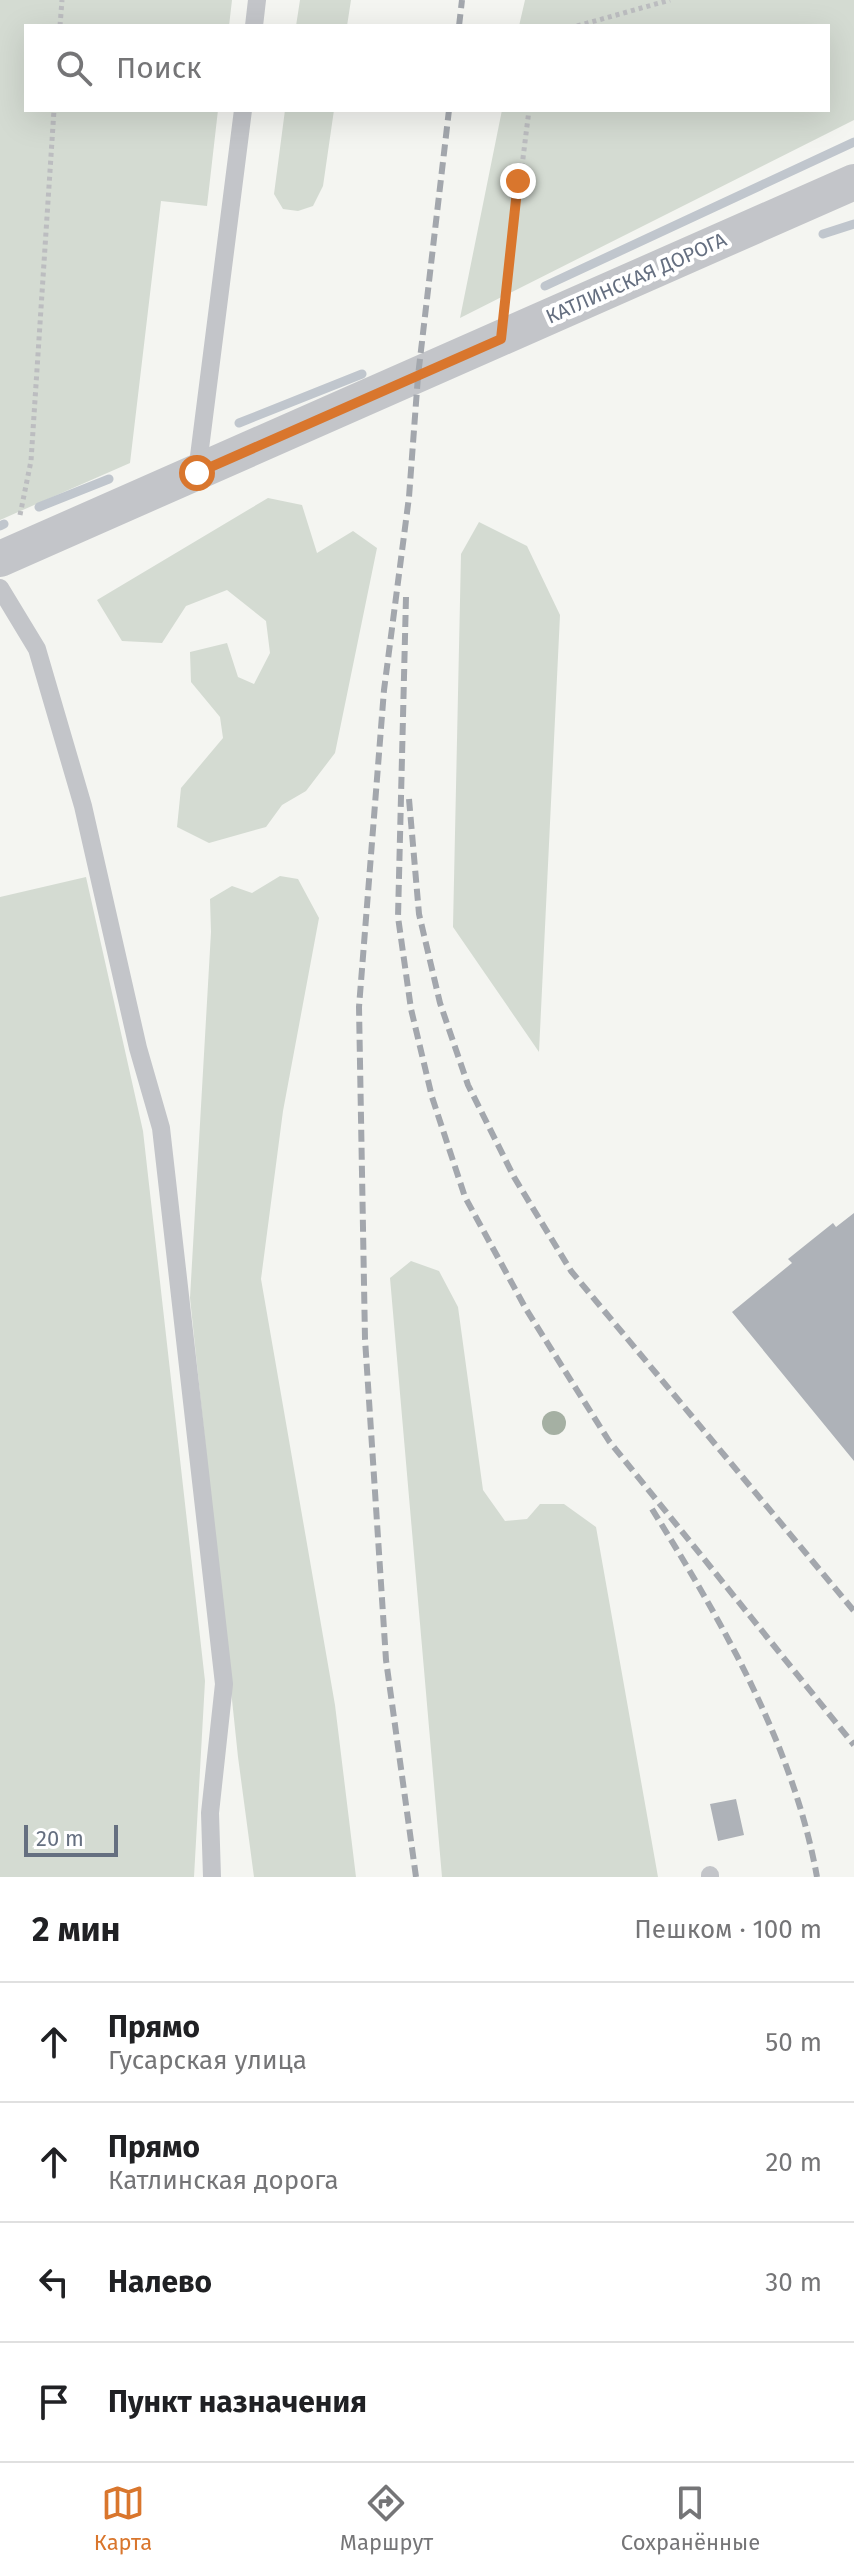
<!DOCTYPE html>
<html lang="ru">
<meta charset="utf-8">
<style>
:root{--surface:#fff;--page:#f6f6f6;--text:#202124;--muted:#757577;--line:#e0e0e0;--accent:#d9762d}
body{margin:0;font-family:"Fira Sans",sans-serif;background:var(--page);color:var(--text)}
.scale{position:absolute;left:24px;bottom:20px;width:94px;box-sizing:border-box;padding-left:8px;border:4px solid #656f80;border-top:0;font-size:22px;line-height:28px;white-space:nowrap;color:#656f80;-webkit-text-stroke:6px #fff;paint-order:stroke}
.stop{position:absolute;width:24px;height:24px;margin:-18px;border:6px solid #d9762d;border-radius:50%;background:#fff}
.stop.end{background:#d9762d;border-color:#fff;box-shadow:0 2px 8px #0008}
.list{margin:0;padding:0;list-style:none}
h2{display:flex;justify-content:space-between;align-items:center;height:104px;margin:0;padding:0 32px;font-size:34px}
h2 small{font-size:26px;font-weight:400;color:var(--muted)}
.list li{display:grid;grid-template-columns:52px 1fr auto;gap:24px;align-items:center;box-sizing:border-box;height:120px;padding:0 32px;border-top:2px solid var(--line)}
.list b{display:block;font-size:30px;white-space:nowrap}
.list p{margin:0;font-size:26px;white-space:nowrap;color:var(--muted)}
.list em{font-size:26px;font-style:normal;color:var(--muted)}
.icon{flex:none;width:44px;height:44px;fill:none;stroke:currentColor;stroke-width:2;stroke-linecap:round;stroke-linejoin:round}
.map{position:relative;flex:none;width:854px;height:1877px;overflow:hidden}
.search{position:absolute;background:var(--surface);box-shadow:0 8px 32px #0002;left:24px;right:24px;top:24px;height:88px;display:flex;align-items:center;gap:20px;box-sizing:border-box;padding:0 28px;border-radius:0px;color:var(--muted);font-size:30px}
.sheet{height:584px;background:var(--surface)}
nav{display:flex;justify-content:space-around;align-items:center;box-sizing:border-box;height:112px;border-top:2px solid var(--line);background:var(--surface);font-size:22px;color:var(--muted)}
nav a{display:grid;justify-items:center;gap:4px}
nav .on{color:var(--accent)}
.map>svg:first-child{display:block}
.green{fill:#d4dbd2}
.lines{fill:none;stroke-linecap:round;stroke-linejoin:round}
.stream{stroke:#c0c6cd;stroke-width:9}
.building{fill:#aeb2b8}
.path{stroke:#bcbdc0;stroke-width:5;stroke-dasharray:4 4;stroke-linecap:butt}
.service{stroke:#c3c5c9;stroke-width:18}
.minor{stroke:#c3c5c9;stroke-width:36}
.rail{stroke:#a3a7ad;stroke-width:6;stroke-dasharray:12 6;stroke-linecap:butt}
.tree{fill:#a5b0a3}
.route{stroke:#d9762d;stroke-width:10}
.labels{text-anchor:middle;dominant-baseline:central;stroke-width:8;stroke-linejoin:round;paint-order:stroke}
.street-label{font-size:20px;fill:#656f80;stroke:#fff}
</style>
<div class="map">
<svg width="854" height="1877" viewBox="0 0 854 1877">
<rect width="100%" height="100%" fill="#f4f5f1"/>
<path class="green" d="M 0,0 L 232,0 L 229,26 L 26,26 L 26,110 L 218,110 L 207,206 L 161,201 L 130,463 L 0,520 Z
M 300,0 L 351,0 L 347,26 L 296,26 Z
M 525,0 L 854,0 L 854,120 L 460,318 L 502,110 L 828,110 L 828,26 L 519,26 Z
M 285,110 L 334,110 L 323,186 L 313,206 L 298,211 L 283,209 L 274,194 Z
M 268,498 L 302,505 L 317,553 L 353,531 L 377,548 L 335,753 L 306,791 L 282,805 L 266,827 L 209,843 L 177,827 L 181,788 L 223,738 L 220,717 L 191,682 L 190,652 L 227,643 L 238,677 L 254,684 L 270,653 L 266,621 L 227,590 L 186,606 L 162,643 L 122,641 L 97,600 Z
M 479,522 L 527,546 L 560,615 L 539,1052 L 453,927 L 461,554 Z
M 280,876 L 298,879 L 319,918 L 283,1111 L 261,1279 L 335,1705 L 356,1877 L 254,1877 L 238,1757 L 190,1298 L 211,932 L 210,899 L 232,886 L 252,893 Z
M 86,877 L 143,1131 L 205,1681 L 194,1877 L 0,1877 L 0,897 Z
M 411,1261 L 439,1271 L 458,1307 L 483,1490 L 505,1521 L 527,1519 L 540,1504 L 564,1504 L 596,1527 L 658,1877 L 442,1877 L 390,1278 Z"/>
<g class="lines">
<path class="stream" d="M 823,234 L 854,224
M 545,286 L 854,142
M 239,423 L 362,374
M 39,507 L 109,479
M 0,526 L 4,524"/>
</g>
<path class="building" d="M 854,1213 L 854,1461 L 732,1312 L 792,1263 L 788,1259 L 833,1223 L 836,1227 Z
M 736,1799 L 744,1835 L 718,1841 L 710,1804 Z"/>
<g class="lines">
<path class="path" d="M 60,26 L 62,0
M 577,26 L 670,0
M 505,302 L 529,110
M 20,515 L 31,461 L 54,110"/>
<path class="service" d="M 254,26 L 257,0
M 197,472 L 243,110
M 0,588 L 37,649 L 83,806 L 138,1048 L 161,1128 L 224,1684 L 210,1813 L 212,1877
M 710,1875 L 710,1877"/>
<path class="minor" d="M 0,559 L 854,182"/>
<path class="rail" d="M 459,26 L 462,0
M 406,597 L 398,917 L 411,1009 L 432,1097 L 465,1197 L 526,1309 L 609,1441 L 854,1745
M 409,799 L 419,914 L 440,1003 L 468,1085 L 514,1177 L 571,1271 L 854,1611
M 652,1509 C 722,1622 793,1744 817,1877
M 416,1877 L 386,1660 L 365,1339 L 359,1007 L 384,690 L 409,497 L 418,376 L 449,110"/>
</g>
<circle class="tree" cx="554" cy="1423" r="12"/>
<g class="lines">
<path class="route" d="M 197,473 L 501,339 L 518,181"/>
</g>
<g class="labels">
<g class="street-label">
<text transform="translate(636 278) rotate(-24)">КАТЛИНСКАЯ ДОРОГА</text>
</g>
</g>
</svg>
<div class="scale">20 m</div>
<div class="stop" style="left:197px;top:473px"></div>
<div class="stop end" style="left:518px;top:181px"></div>
<div class="search"><svg class="icon" aria-label="search" viewBox="0 0 24 24"><circle cx="10" cy="10" r="6"/><path d="M15 15l6 6"/></svg>Поиск</div>
</div>
<section class="sheet">
<h2>2 мин<small>Пешком · 100 m</small></h2>
<ul class="list">
<li><svg class="icon" aria-label="ahead" viewBox="0 0 24 24"><path d="M12 20V5M6 11l6-6 6 6"/></svg><div><b>Прямо</b><p>Гусарская улица</p></div><em>50 m</em></li>
<li><svg class="icon" aria-label="ahead" viewBox="0 0 24 24"><path d="M12 20V5M6 11l6-6 6 6"/></svg><div><b>Прямо</b><p>Катлинская дорога</p></div><em>20 m</em></li>
<li><svg class="icon" aria-label="left" viewBox="0 0 24 24"><path d="M17 20v-9H6M10 6l-5 5 5 5"/></svg><div><b>Налево</b></div><em>30 m</em></li>
<li><svg class="icon" aria-label="arrive" viewBox="0 0 24 24"><path d="M6 21V4h12l-3 4 3 4H6"/></svg><div><b>Пункт назначения</b></div></li>
</ul>
</section>
<nav>
<a class="on"><svg class="icon" aria-label="map" viewBox="0 0 24 24"><path d="M3 6l6-2 6 2 6-2v14l-6 2-6-2-6 2zM9 4v14M15 6v14"/></svg>Карта</a>
<a><svg class="icon" aria-label="directions" viewBox="0 0 24 24"><path d="M12 3l9 9-9 9-9-9zM9 14v-3h6M13 9l2 2-2 2"/></svg>Маршрут</a>
<a><svg class="icon" aria-label="saved" viewBox="0 0 24 24"><path d="M7 4h10v16l-5-4-5 4z"/></svg>Сохранённые</a>
</nav>
